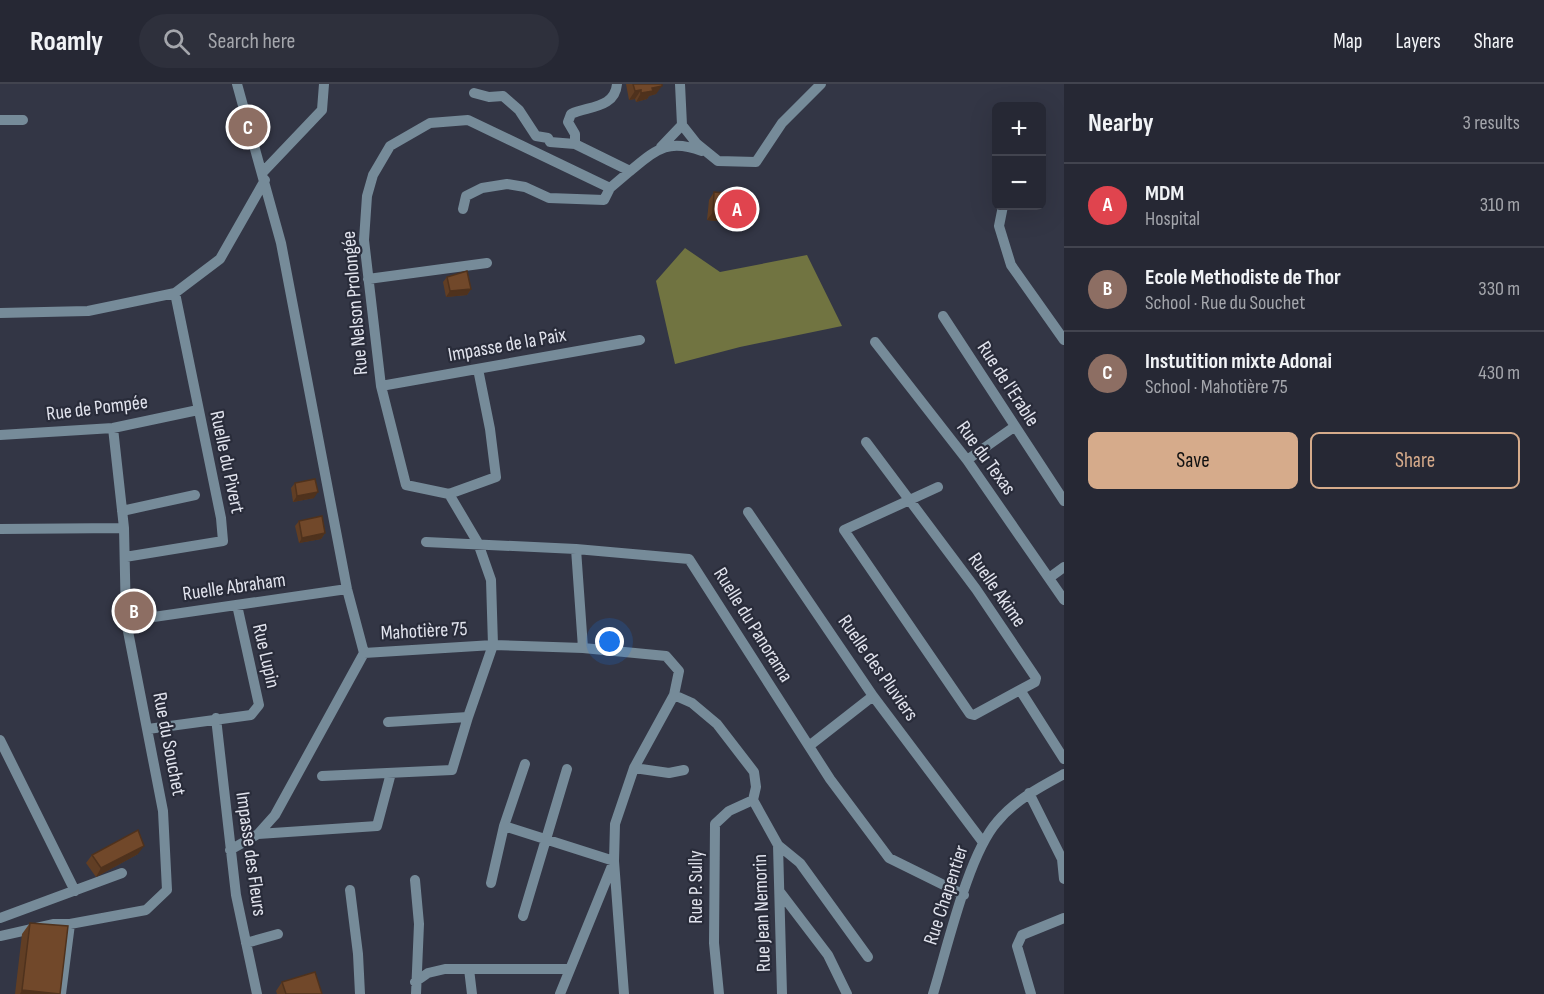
<!DOCTYPE html>
<meta charset="utf-8">
<style>
:root{--surface:#262834;--page:#2e303c;--text:#f1f3f6;--muted:#a4a6ac;--line:#42444f;--accent:#d6ab8b}
body{margin:0;font-family:"Sofia Sans Condensed",sans-serif;background:var(--page);color:var(--text)}
.controls{position:absolute;right:18px;top:18px;display:grid;overflow:hidden;border-radius:9px;box-shadow:0 6px 24px #0002}
.controls button{width:54px;height:54px;display:grid;place-items:center;padding:0;border:0;border-bottom:2px solid var(--line);background:var(--surface);color:var(--text);font:30px sans-serif}
.you{position:absolute;left:610px;top:558px;width:21px;height:21px;margin:-15px;border:4px solid #fff;border-radius:50%;background:#1a73e8;box-shadow:0 0 0 9px #1a73e833}
.badge{display:grid;place-items:center;width:39px;height:39px;border-radius:50%;background:var(--accent);color:#fff;font-size:20px;font-weight:700}
.pin{position:absolute;translate:-50% -50%;border:3px solid #fff;box-shadow:0 2px 6px #0006}
.list{margin:0;padding:0;list-style:none}
h2{display:flex;justify-content:space-between;align-items:center;height:78px;margin:0;padding:0 24px;font-size:26px}
h2 small{font-size:20px;font-weight:400;color:var(--muted)}
.list li{display:grid;grid-template-columns:39px 1fr auto;gap:18px;align-items:center;box-sizing:border-box;height:84px;padding:0 24px;border-top:2px solid var(--line)}
.list b{display:block;font-size:22px;white-space:nowrap}
.list p{margin:0;font-size:20px;white-space:nowrap;color:var(--muted)}
.list em{font-size:20px;font-style:normal;color:var(--muted)}
.actions{display:flex;gap:12px;padding:18px 24px}
.actions a{flex:1;padding:14px 0;border:2px solid var(--accent);border-radius:9px;text-align:center;font-size:21px;color:var(--accent)}
.actions .main{background:var(--accent);color:#111}
.icon{flex:none;width:33px;height:33px;fill:none;stroke:currentColor;stroke-width:2;stroke-linecap:round;stroke-linejoin:round}
.map{position:relative;flex:none;width:1064px;height:910px;overflow:hidden}
header{display:flex;align-items:center;gap:36px;box-sizing:border-box;height:84px;padding:0 30px;background:var(--surface);border-bottom:2px solid var(--line)}
header strong{font-size:28px}
nav{display:flex;gap:33px;margin-inline-start:auto;font-size:21px}
.search{width:420px;height:54px;background:var(--page);display:flex;align-items:center;gap:15px;box-sizing:border-box;padding:0 21px;border-radius:33px;color:var(--muted);font-size:22px}
main{display:flex}
aside{flex:1;background:var(--surface)}
.map>svg:first-child{display:block}
.forest{fill:#717441}
.lines{fill:none;stroke-linecap:round;stroke-linejoin:round}
.minor{stroke:#768b99;stroke-width:10}
.wall{fill:#613e24}
.shaded-wall{fill:#4f321d}
.building{fill:#71482a;stroke:#4f321d;stroke-width:1.5}
.labels{text-anchor:middle;dominant-baseline:central;stroke-width:4.5;stroke-linejoin:round;paint-order:stroke}
.street-label{font-size:20px;fill:#e1e3ed;stroke:#292c3a}
</style>
<header>
<strong>Roamly</strong>
<div class="search"><svg class="icon" aria-label="search" viewBox="0 0 24 24"><circle cx="10" cy="10" r="6"/><path d="M15 15l6 6"/></svg>Search here</div>
<nav><a>Map</a><a>Layers</a><a>Share</a></nav>
</header>
<main>
<div class="map">
<svg width="1064" height="910" viewBox="0 0 1064 910">
<rect width="100%" height="100%" fill="#333645"/>
<path class="forest" d="M 685,164 L 720,188 L 807,171 L 842,242 L 740,263 L 675,280 L 656,197 Z"/>
<g class="lines">
<path class="minor" d="M 237,0 L 281,159 L 347,505 L 364,569 L 493,561 L 583,564 L 666,572 L 679,587 L 674,611 L 634,684 L 615,740 L 614,777 L 560,910
M 680,0 L 682,41 L 697,60 L 718,77 L 756,78 L 782,39 L 821,0
M 474,9 L 489,13 L 503,12 L 519,26 L 536,52 L 548,54 L 550,58 L 575,60 L 575,50 L 568,38 L 571,30 C 589,22 615,24 617,0
M 0,36 L 23,36
M 575,60 L 630,87 C 656,66 667,54 702,67
M 661,63 L 682,41
M 263,88 L 322,26 L 324,0
M 1003,122 L 999,142 L 1011,181 L 1064,256
M 463,125 L 466,112 L 482,104 L 507,100 L 525,103 L 549,114 L 604,116 L 610,104 L 630,87
M 368,195 L 487,179
M 0,229 L 88,227 L 175,209 L 220,175 L 265,96
M 943,232 L 1064,417
M 875,258 L 967,376 L 1064,516
M 478,285 L 490,345 L 496,393 L 449,410 L 406,401 L 381,302 L 364,156 L 367,112 L 373,91 L 390,62 L 430,39 L 468,36 L 610,104
M 381,302 L 640,256
M 0,351 L 113,344 L 198,326
M 866,358 L 976,505 L 1036,594 L 1035,598 L 1020,606 L 1064,675
M 967,376 L 1014,343
M 938,403 L 844,446 L 970,630 L 974,631 L 1020,606
M 122,427 L 195,411
M 748,428 L 873,612 L 982,757
M 0,445 L 124,444
M 426,458 L 576,465 L 689,475 L 830,695 L 889,774 L 964,811
M 576,465 L 583,564
M 125,473 L 223,457 L 221,434 L 175,209
M 1049,494 L 1064,483
M 126,537 L 347,505
M 674,611 L 692,619 L 717,640 L 754,688 L 756,703 L 753,716 L 778,761 L 782,910
M 216,634 L 236,811 L 257,910
M 388,638 L 468,633 L 493,561 L 491,496 L 478,459 L 449,410
M 148,645 L 251,631 L 259,621 L 237,521
M 0,656 L 75,807
M 809,662 L 873,612
M 634,684 L 669,689 L 684,686
M 322,692 L 452,686 L 468,633
M 1029,709 L 1062,775 L 1064,795
M 504,742 L 614,777 L 624,910
M 258,750 L 377,742 L 391,689
M 778,761 L 800,779 L 868,873
M 230,766 L 258,750 L 275,731 L 364,569
M 415,796 L 419,840 L 416,910
M 491,799 L 504,742 L 525,680
M 350,806 L 358,870 L 360,910
M 780,808 L 828,871 L 847,910
M 523,832 L 567,685
M 0,834 L 122,789
M 0,852 L 54,840 L 70,840 L 146,826 L 167,806 L 163,727 L 126,537 L 124,444 L 113,344
M 246,859 L 278,850
M 469,885 L 472,910
M 415,898 L 428,889 L 445,885 L 568,885
M 61,910 L 70,840
M 719,910 L 714,859 L 715,740 L 729,727 L 753,716
M 933,910 C 947,865 968,771 997,738 C 1015,716 1040,703 1064,690
M 1031,910 L 1017,862 L 1022,851 L 1064,834"/>
</g>
<path class="wall" d="M 626,0 L 662,0 L 656,10 L 649,12 L 647,15 L 636,18 L 635,15 L 629,16 Z
M 730,105 L 738,112 L 737,113 L 739,118 L 744,111 L 746,140 L 707,136 L 709,116 L 714,108 L 725,117 L 728,113 L 728,108 Z
M 447,193 L 471,205 L 467,211 L 446,213 L 443,198 Z
M 295,399 L 314,414 L 293,418 L 291,404 Z
M 299,437 L 325,449 L 321,455 L 299,459 L 295,442 Z
M 138,770 L 96,793 L 86,779 L 92,771 Z
M 30,839 L 60,910 L 15,910 L 22,850 Z
M 282,898 L 322,910 L 277,910 L 276,907 Z"/>
<path class="shaded-wall" d="M 662,2 L 656,10 L 649,12 L 647,15 L 636,18 L 641,9 L 652,4 Z
M 641,6 L 635,15 L 629,16 L 635,7 Z
M 713,128 L 752,131 L 746,140 L 707,136 Z
M 471,205 L 467,211 L 446,213 L 450,207 Z
M 318,408 L 314,414 L 293,418 L 297,412 Z
M 325,449 L 321,455 L 299,459 L 302,454 Z
M 144,762 L 138,770 L 96,793 L 101,784 Z
M 22,906 L 56,910 L 20,910 Z"/>
<path class="building" d="M 633,0 L 662,0 L 662,2 L 652,4 L 653,7 L 641,9 L 641,6 L 635,7 Z
M 730,105 L 739,106 L 738,112 L 729,111 Z
M 714,108 L 726,109 L 725,119 L 728,120 L 729,113 L 739,114 L 738,122 L 743,122 L 744,111 L 753,112 L 752,131 L 713,128 Z
M 467,187 L 471,205 L 450,207 L 447,193 Z
M 315,395 L 318,408 L 297,412 L 295,399 Z
M 322,432 L 325,449 L 302,454 L 299,437 Z
M 138,746 L 144,762 L 101,784 L 92,771 Z
M 30,839 L 68,842 L 60,910 L 22,906 Z
M 315,888 L 322,910 L 286,910 L 282,898 Z"/>
<g class="labels">
<g class="street-label">
<text transform="translate(355 219) rotate(-95)">Rue Nelson Prolongée</text>
<text transform="translate(507 261) rotate(-10)">Impasse de la Paix</text>
<text transform="translate(1008 300) rotate(57)">Rue de l'Erable</text>
<text transform="translate(97 324) rotate(-7)">Rue de Pompée</text>
<text transform="translate(986 374) rotate(54)">Rue du Texas</text>
<text transform="translate(227 378) rotate(78)">Ruelle du Pivert</text>
<text transform="translate(234 503) rotate(-8)">Ruelle Abraham</text>
<text transform="translate(997 506) rotate(55)">Ruelle Akime</text>
<text transform="translate(753 541) rotate(58)">Ruelle du Panorama</text>
<text transform="translate(424 547) rotate(-3)">Mahotière 75</text>
<text transform="translate(266 572) rotate(77)">Rue Lupin</text>
<text transform="translate(878 584) rotate(55)">Ruelle des Pluviers</text>
<text transform="translate(169 660) rotate(79)">Rue du Souchet</text>
<text transform="translate(251 770) rotate(82)">Impasse des Fleurs</text>
<text transform="translate(696 803) rotate(-90)">Rue P. Sully</text>
<text transform="translate(946 811) rotate(-72)">Rue Chapentier</text>
<text transform="translate(762 829) rotate(-92)">Rue Jean Nemorin</text>
</g>
</g>
</svg>
<div class="controls">
<button>+</button>
<button>−</button>
</div>
<div class="you"></div>
<div class="pin badge" style="left:737px;top:125px;background:#e0444e">A</div>
<div class="pin badge" style="left:134px;top:527px;background:#8d6e63">B</div>
<div class="pin badge" style="left:248px;top:43px;background:#8d6e63">C</div>
</div>
<aside>
<h2>Nearby<small>3 results</small></h2>
<ul class="list">
<li><span class="badge" style="background:#e0444e">A</span><div><b>MDM</b><p>Hospital</p></div><em>310 m</em></li>
<li><span class="badge" style="background:#8d6e63">B</span><div><b>Ecole Methodiste de Thor</b><p>School · Rue du Souchet</p></div><em>330 m</em></li>
<li><span class="badge" style="background:#8d6e63">C</span><div><b>Instutition mixte Adonai</b><p>School · Mahotière 75</p></div><em>430 m</em></li>
</ul>
<div class="actions"><a class="main">Save</a><a>Share</a></div>
</aside>
</main>
